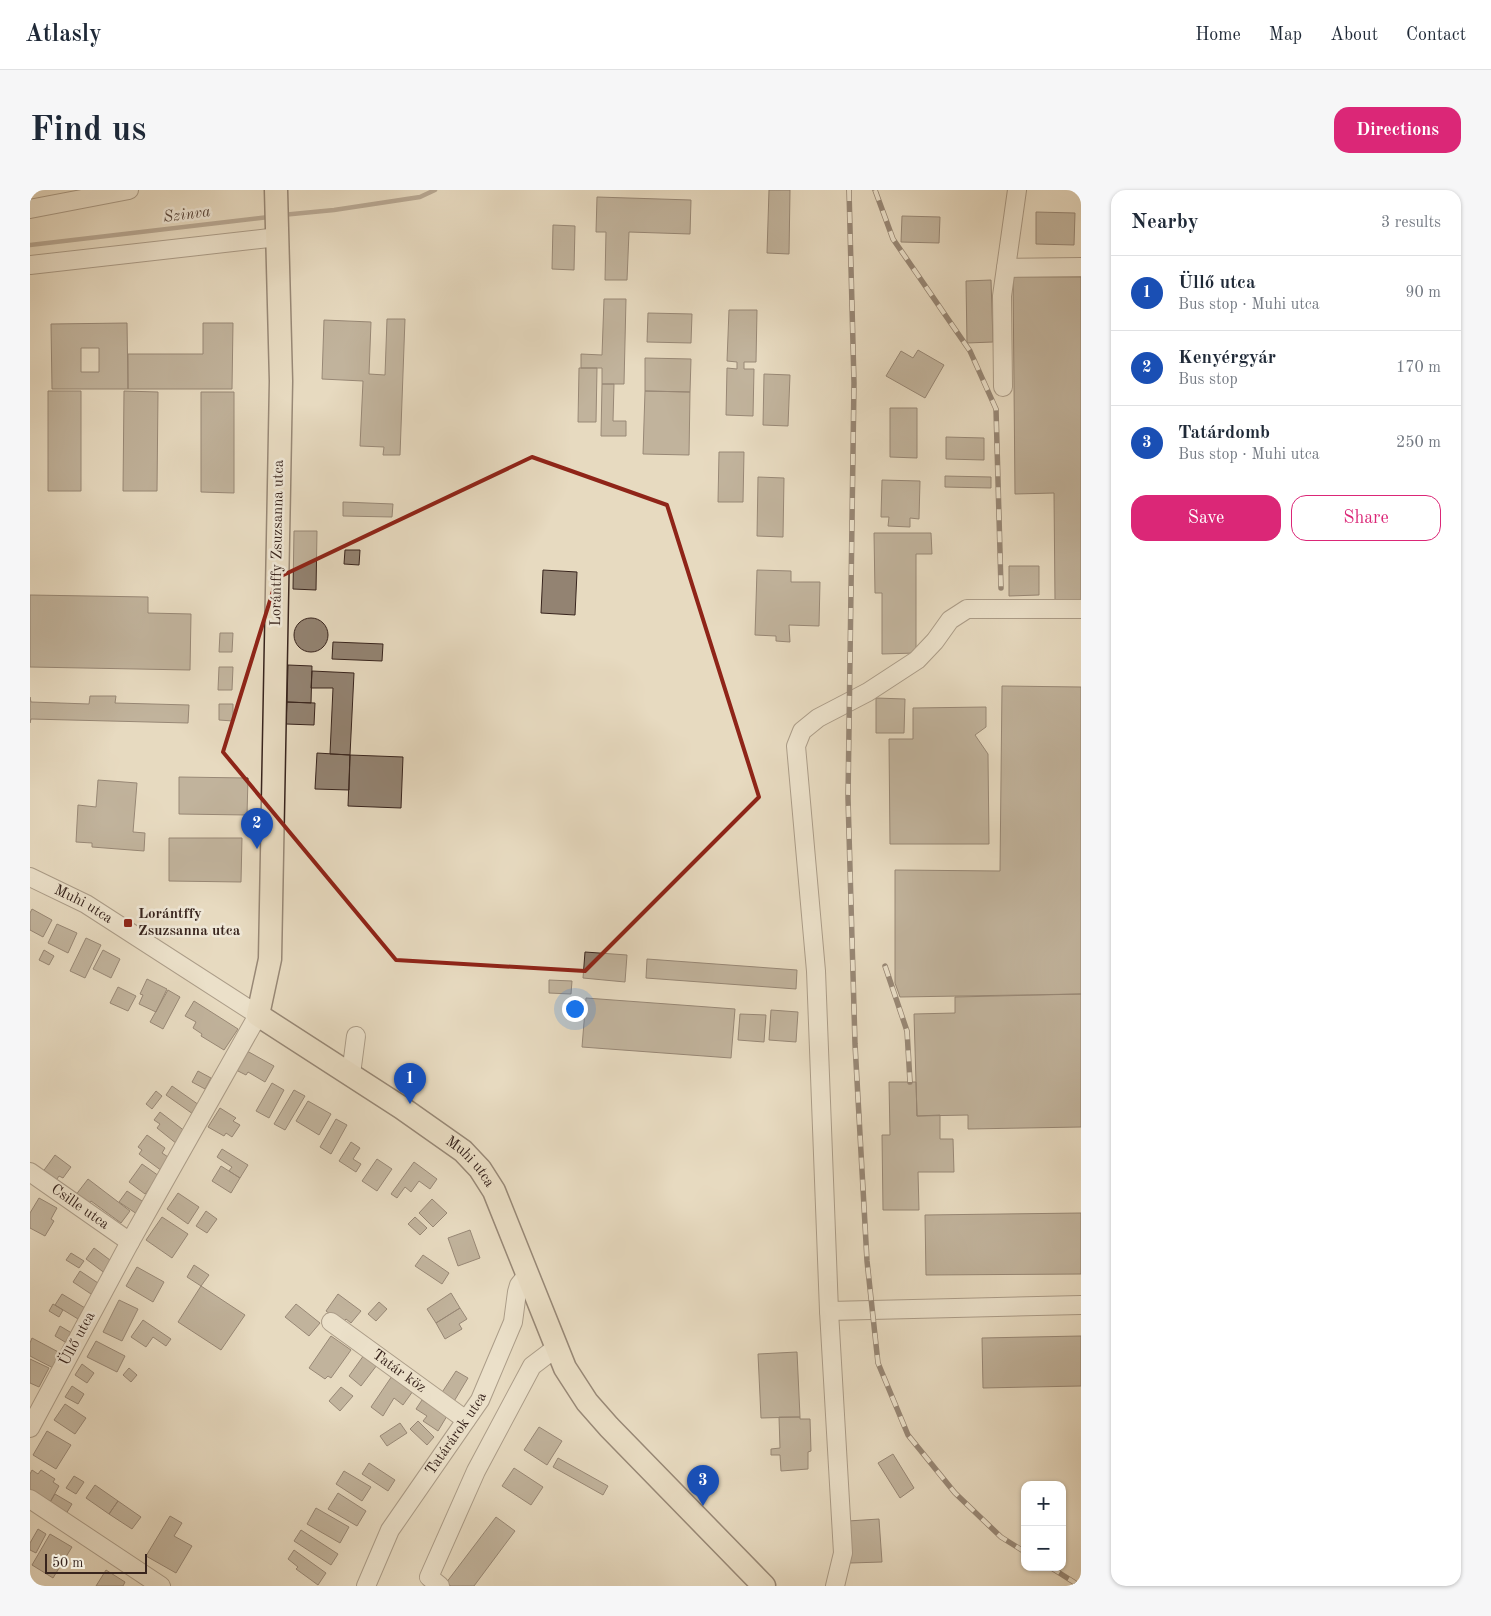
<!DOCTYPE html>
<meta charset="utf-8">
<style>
:root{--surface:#fff;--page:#f6f6f7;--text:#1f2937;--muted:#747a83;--line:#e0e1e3;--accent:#db2777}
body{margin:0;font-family:"Old Standard TT",serif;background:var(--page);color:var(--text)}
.controls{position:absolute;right:15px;bottom:15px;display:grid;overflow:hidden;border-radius:10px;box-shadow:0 1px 4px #0004}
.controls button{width:45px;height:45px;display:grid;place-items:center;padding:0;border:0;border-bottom:1px solid var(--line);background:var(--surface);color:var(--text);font:25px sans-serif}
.scale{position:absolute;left:15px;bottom:12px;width:102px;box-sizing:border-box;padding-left:5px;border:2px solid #38241d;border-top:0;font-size:14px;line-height:18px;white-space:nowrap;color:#38241d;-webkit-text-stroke:4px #efe7d6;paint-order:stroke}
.you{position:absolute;left:544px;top:818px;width:18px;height:18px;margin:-12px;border:4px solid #fff;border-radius:50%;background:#1a73e8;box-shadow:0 0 0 8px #1a73e833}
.badge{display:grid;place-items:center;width:32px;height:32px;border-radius:50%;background:var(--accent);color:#fff;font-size:16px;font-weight:700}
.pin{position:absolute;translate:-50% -41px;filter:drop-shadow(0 1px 2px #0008)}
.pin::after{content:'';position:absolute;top:26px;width:18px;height:15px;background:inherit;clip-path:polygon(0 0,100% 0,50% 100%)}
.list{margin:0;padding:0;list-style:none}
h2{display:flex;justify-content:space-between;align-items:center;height:65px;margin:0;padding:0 20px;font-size:21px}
h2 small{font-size:16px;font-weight:400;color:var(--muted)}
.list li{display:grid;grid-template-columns:32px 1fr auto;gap:15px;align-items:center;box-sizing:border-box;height:75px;padding:0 20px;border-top:1px solid var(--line)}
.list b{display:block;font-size:19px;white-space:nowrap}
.list p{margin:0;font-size:16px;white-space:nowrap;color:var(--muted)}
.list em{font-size:16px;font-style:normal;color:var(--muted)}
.actions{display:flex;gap:10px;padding:15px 20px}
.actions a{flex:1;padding:11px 0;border:1px solid var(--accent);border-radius:15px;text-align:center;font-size:18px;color:var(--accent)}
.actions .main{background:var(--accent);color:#fff}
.map{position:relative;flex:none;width:1051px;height:1396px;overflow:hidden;border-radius:15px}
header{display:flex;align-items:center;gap:30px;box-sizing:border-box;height:70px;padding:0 25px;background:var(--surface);border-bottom:1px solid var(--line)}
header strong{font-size:24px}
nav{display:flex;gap:28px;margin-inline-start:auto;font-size:18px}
.intro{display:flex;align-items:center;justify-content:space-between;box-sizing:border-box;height:120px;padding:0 30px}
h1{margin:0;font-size:35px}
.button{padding:12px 22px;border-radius:15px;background:var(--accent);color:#fff;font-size:18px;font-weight:700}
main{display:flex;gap:30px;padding:0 30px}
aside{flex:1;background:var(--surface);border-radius:15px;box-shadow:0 1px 4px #0004}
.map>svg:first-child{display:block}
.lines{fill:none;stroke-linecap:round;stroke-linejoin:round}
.stream{stroke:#7e6c5e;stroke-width:4.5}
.building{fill:#938372;stroke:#38241d;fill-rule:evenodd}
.minor-casing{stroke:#645246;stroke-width:20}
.major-casing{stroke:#38241d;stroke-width:25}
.minor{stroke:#efe7d6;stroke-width:18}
.major{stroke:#e7dac0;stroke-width:22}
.rail-casing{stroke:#38241d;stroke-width:5.5}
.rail{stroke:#efe7d6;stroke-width:4;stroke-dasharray:11;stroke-linecap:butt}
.marked{fill:none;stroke:#8f2418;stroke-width:4;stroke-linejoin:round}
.poi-dot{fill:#8f2418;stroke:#efe7d6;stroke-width:2}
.labels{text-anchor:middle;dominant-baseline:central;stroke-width:5;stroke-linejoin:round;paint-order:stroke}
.street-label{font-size:15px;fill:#38241d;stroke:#efe7d6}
.poi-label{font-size:15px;font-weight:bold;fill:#38241d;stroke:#efe7d6;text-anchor:start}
.water-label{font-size:16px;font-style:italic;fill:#5b483d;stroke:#efe7d6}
</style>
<header>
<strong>Atlasly</strong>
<nav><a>Home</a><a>Map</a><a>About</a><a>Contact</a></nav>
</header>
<div class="intro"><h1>Find us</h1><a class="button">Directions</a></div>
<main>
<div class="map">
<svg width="1051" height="1396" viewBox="0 0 1051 1396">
<rect width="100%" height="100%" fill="#e7dac0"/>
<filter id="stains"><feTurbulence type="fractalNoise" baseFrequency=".004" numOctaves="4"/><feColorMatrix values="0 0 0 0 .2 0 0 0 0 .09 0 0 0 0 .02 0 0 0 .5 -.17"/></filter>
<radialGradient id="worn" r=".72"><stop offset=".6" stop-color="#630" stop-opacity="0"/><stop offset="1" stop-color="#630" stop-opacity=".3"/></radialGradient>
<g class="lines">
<path class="stream" d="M 252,25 L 304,20 L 390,7 L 405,0
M 0,55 L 239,27"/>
</g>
<path class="building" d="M 739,0 L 760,0 L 759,64 L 737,63 Z
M 567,7 L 661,10 L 660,44 L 599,42 L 597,90 L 575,90 L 576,42 L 566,42 Z
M 1006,22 L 1045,23 L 1044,55 L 1006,54 Z
M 872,26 L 910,27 L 909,53 L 871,52 Z
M 523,35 L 545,36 L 544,80 L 522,79 Z
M 983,87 L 1051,87 L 1051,410 L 1025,410 L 1024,303 L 985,304 Z
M 961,90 L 963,152 L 937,153 L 936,91 Z
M 574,109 L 596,109 L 594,194 L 572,194 L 572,178 L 551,178 L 551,164 L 572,165 Z
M 699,120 L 727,120 L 726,172 L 714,172 L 714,179 L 724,179 L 723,226 L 696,225 L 697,178 L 707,179 L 707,172 L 697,171 Z
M 618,123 L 662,124 L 661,153 L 617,152 Z
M 357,129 L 375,129 L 370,265 L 353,265 L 354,257 L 330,256 L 333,191 L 292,189 L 294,130 L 341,132 L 339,184 L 355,185 Z
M 97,133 L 98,199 L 22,199 L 21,134 ZM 51,158 L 69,158 L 69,182 L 51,182 Z
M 173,133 L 203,133 L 202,199 L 98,199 L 98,164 L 173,164 Z
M 888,160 L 914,175 L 895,208 L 856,186 L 871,161 L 883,168 Z
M 615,168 L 661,169 L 660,202 L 615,201 Z
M 549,178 L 567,178 L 566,232 L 548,232 Z
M 734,184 L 760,185 L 758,236 L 733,235 Z
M 572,194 L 584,194 L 583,231 L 596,231 L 596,246 L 571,246 Z
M 18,201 L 51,201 L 51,301 L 18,301 Z
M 94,201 L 128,202 L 127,301 L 93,301 Z
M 615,201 L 660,202 L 659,265 L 613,264 Z
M 171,202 L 204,202 L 204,303 L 171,302 Z
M 860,218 L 887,218 L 887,268 L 860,267 Z
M 916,247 L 954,248 L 954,270 L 916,269 Z
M 689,262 L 714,262 L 713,312 L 688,312 Z
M 915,286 L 961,287 L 961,298 L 915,297 Z
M 728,287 L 754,288 L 753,347 L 727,346 Z
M 852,290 L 890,291 L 889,329 L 880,328 L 880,337 L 858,336 L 859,327 L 851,327 Z
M 313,312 L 363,314 L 362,327 L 313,326 Z
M 264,341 L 287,341 L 286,400 L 263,399 Z
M 844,343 L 901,343 L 902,364 L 886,364 L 886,463 L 852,464 L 852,403 L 845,403 Z
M 315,360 L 330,360 L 329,375 L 314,374 Z
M 979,376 L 1009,376 L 1009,405 L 979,406 Z
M 513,380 L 547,382 L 545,425 L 511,423 Z
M 727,380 L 761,381 L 761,392 L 790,392 L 789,436 L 759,435 L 760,452 L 746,451 L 746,446 L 725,445 Z
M 0,405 L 118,407 L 118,423 L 161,424 L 160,480 L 0,477 Z
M264 445a17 17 0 1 1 34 0a17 17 0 1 1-34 0Z
M 190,443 L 203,443 L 202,462 L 189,462 Z
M 303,452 L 353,454 L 352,471 L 302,469 Z
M 258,475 L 282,476 L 281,513 L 257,512 Z
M 189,477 L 203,477 L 202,500 L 188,500 Z
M 282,481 L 324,483 L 320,565 L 300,564 L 303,498 L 281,498 Z
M 972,496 L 1051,497 L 1051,804 L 870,807 L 865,793 L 865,680 L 970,681 Z
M 60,506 L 86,506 L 85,513 L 159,515 L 158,533 L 1,529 L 0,533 L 0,507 L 1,512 L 59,514 Z
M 846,508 L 875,509 L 874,543 L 846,543 Z
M 257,512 L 285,513 L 284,535 L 256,534 Z
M 189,514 L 203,514 L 203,531 L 189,530 Z
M 956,517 L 956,537 L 945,545 L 958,564 L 959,654 L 860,654 L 859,549 L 883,549 L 883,518 Z
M 287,563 L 320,565 L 319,600 L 285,599 Z
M 320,565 L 373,567 L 371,618 L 318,616 Z
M 149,587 L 218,588 L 217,625 L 149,624 Z
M 68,590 L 107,593 L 103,642 L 115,643 L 114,661 L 62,657 L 62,653 L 46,652 L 48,615 L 66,617 Z
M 139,648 L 212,648 L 211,692 L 139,691 Z
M 2,719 L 22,730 L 13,747 L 0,740 L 0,723 Z
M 27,734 L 47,743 L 38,763 L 18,753 Z
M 56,748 L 71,755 L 55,788 L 40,781 Z
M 14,760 L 24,766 L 19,775 L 9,770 Z
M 73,760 L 90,769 L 81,788 L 63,779 Z
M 555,762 L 597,765 L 595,792 L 553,788 Z
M 617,769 L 767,780 L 766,799 L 616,788 Z
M 117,789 L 137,799 L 126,822 L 109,814 L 113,805 L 110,804 Z
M 519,790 L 542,791 L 541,804 L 519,803 Z
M 88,797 L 106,806 L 98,821 L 80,813 Z
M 138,800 L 150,807 L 133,839 L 120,832 Z
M 1051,804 L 1051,937 L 938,939 L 938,925 L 887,926 L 884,824 L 925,823 L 925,807 Z
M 556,808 L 705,819 L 701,868 L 552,857 Z
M 164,811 L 208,839 L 194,860 L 171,846 L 172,844 L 163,838 L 166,832 L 155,826 Z
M 741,820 L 768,822 L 766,852 L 739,850 Z
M 710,824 L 736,825 L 734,852 L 708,850 Z
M 217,861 L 244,876 L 235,892 L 218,882 L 216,885 L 206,880 Z
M 168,881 L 181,888 L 175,899 L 162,892 Z
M 859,892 L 886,892 L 887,926 L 910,925 L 910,949 L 923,949 L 924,982 L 888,982 L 889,1020 L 853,1020 L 852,945 L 860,945 Z
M 242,893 L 254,900 L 239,928 L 226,921 Z
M 142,896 L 169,915 L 163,924 L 136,905 Z
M 264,900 L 275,906 L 255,940 L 244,934 Z
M 126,901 L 132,906 L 122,919 L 116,914 Z
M 278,911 L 301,924 L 289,945 L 266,931 Z
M 190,918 L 206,928 L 203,931 L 210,935 L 202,947 L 196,943 L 194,946 L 178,937 Z
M 130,922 L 156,942 L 147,954 L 127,938 L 130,934 L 124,930 Z
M 306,929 L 317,935 L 301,964 L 290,957 Z
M 117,945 L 135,958 L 132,963 L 141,969 L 132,981 L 109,964 L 112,960 L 108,957 Z
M 321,952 L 330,958 L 323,969 L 331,974 L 326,982 L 309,971 Z
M 192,959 L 218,975 L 210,988 L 199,981 L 202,977 L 187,967 Z
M 25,965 L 41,977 L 33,988 L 29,986 L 25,992 L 12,983 Z
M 347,969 L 362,979 L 347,1001 L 332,991 Z
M 384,972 L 407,989 L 400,999 L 389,991 L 381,1002 L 375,997 L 367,1008 L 361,1004 Z
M 112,974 L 129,986 L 115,1004 L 99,992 Z
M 191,976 L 210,988 L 201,1003 L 182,991 Z
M 58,989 L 100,1021 L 91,1033 L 61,1011 L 58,1016 L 45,1006 Z
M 97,1001 L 115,1013 L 107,1024 L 89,1012 Z
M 148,1003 L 169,1017 L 158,1034 L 137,1019 Z
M 9,1008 L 27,1018 L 21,1029 L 24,1031 L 15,1046 L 0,1038 L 0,1023 Z
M 402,1009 L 417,1023 L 403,1037 L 389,1023 Z
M 176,1021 L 187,1029 L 177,1043 L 166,1036 Z
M 1051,1023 L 1051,1084 L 896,1085 L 895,1025 Z
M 132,1027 L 158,1044 L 142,1068 L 116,1050 Z
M 385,1027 L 397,1038 L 390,1045 L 378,1034 Z
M 440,1040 L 450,1068 L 428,1076 L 418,1048 Z
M 64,1058 L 84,1073 L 76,1084 L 56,1069 Z
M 41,1063 L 54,1071 L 49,1078 L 36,1070 Z
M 393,1065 L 419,1083 L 412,1094 L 385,1076 Z
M 164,1075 L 179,1085 L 171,1096 L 157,1087 Z
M 107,1077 L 134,1092 L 123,1112 L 96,1096 Z
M 50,1081 L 71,1095 L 64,1106 L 43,1092 Z
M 171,1096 L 215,1125 L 191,1160 L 148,1132 Z
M 421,1103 L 430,1118 L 406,1133 L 397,1119 Z
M 32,1104 L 60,1121 L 53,1132 L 25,1115 Z
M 308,1104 L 331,1121 L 321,1133 L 316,1129 L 312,1133 L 296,1121 Z
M 89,1110 L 108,1119 L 92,1151 L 73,1142 Z
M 349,1112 L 357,1119 L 346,1131 L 338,1124 Z
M 23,1114 L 33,1120 L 29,1127 L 19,1121 Z
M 266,1114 L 290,1133 L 279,1146 L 255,1127 Z
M 430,1118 L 437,1129 L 429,1134 L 432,1139 L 415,1149 L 406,1133 Z
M 113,1130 L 141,1149 L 136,1156 L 123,1147 L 116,1157 L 101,1147 Z
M 30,1136 L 45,1145 L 40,1155 L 25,1146 Z
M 301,1146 L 321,1160 L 301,1188 L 298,1186 L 295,1189 L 279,1178 Z
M 1051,1146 L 1051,1196 L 953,1198 L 952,1148 Z
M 2,1148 L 34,1165 L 27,1180 L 0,1166 L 0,1153 Z
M 66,1151 L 95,1166 L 87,1182 L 57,1167 Z
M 767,1162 L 770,1227 L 731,1228 L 728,1164 Z
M 334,1165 L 347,1175 L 331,1196 L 319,1186 Z
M 0,1169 L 19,1178 L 9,1197 L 0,1193 Z
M 52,1174 L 64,1183 L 57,1193 L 45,1185 Z
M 99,1178 L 107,1185 L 101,1192 L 93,1185 Z
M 426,1181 L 438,1188 L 420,1218 L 407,1210 Z
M 362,1186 L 383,1201 L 373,1215 L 364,1208 L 353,1226 L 341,1217 Z
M 42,1196 L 54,1204 L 48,1214 L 35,1207 Z
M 311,1197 L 323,1206 L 310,1221 L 299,1211 Z
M 392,1210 L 417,1226 L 408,1241 L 393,1231 L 397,1226 L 386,1219 Z
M 35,1214 L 56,1228 L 45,1244 L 24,1230 Z
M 749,1227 L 770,1227 L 770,1229 L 780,1229 L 781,1261 L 778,1262 L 778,1279 L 751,1281 L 750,1265 L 741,1265 L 741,1259 L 750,1258 Z
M 388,1231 L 404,1247 L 397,1255 L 380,1239 Z
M 370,1233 L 377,1243 L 357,1256 L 350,1246 Z
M 509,1237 L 532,1251 L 517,1275 L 494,1260 Z
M 17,1241 L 41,1255 L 26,1279 L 3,1265 Z
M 863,1264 L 884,1298 L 870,1308 L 848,1273 Z
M 528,1268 L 578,1296 L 573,1305 L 523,1277 Z
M 339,1273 L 365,1290 L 358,1301 L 332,1284 Z
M 484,1278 L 513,1297 L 501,1315 L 472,1296 Z
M 2,1280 L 8,1284 L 11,1280 L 25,1289 L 23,1292 L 29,1296 L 19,1314 L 0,1303 L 0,1284 Z
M 314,1281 L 341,1297 L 332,1311 L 306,1294 Z
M 44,1286 L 54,1292 L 46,1304 L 36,1298 Z
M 65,1295 L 88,1311 L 79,1324 L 56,1308 Z
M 308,1303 L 336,1321 L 327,1336 L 298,1319 Z
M 25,1304 L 42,1314 L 36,1324 L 19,1314 Z
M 88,1311 L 111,1327 L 102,1339 L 79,1324 Z
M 286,1318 L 319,1337 L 310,1353 L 277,1334 Z
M 140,1326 L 152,1333 L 144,1346 L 162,1356 L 146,1383 L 116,1366 Z
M 466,1327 L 485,1341 L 444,1396 L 421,1396 L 416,1393 Z
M 849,1329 L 852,1372 L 820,1373 L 818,1331 Z
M 8,1339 L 16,1344 L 6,1363 L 0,1360 L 0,1353 Z
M 271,1340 L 308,1364 L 301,1375 L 264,1351 Z
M 20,1344 L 42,1357 L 23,1388 L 2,1375 Z
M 264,1360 L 296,1383 L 288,1395 L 266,1379 L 268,1377 L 258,1369 Z
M 76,1380 L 95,1392 L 93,1396 L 66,1396 Z"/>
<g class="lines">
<g class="minor-casing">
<g id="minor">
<path d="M 0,19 L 99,0"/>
<path d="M 0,75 L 248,47"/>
<path d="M 976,78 L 1051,77"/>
<path d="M 973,197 L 972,106 L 987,0"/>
<path id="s1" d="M 0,687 L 56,714 L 228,825 L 100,1052 L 0,1238"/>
<path d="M 321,884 L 326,846"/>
<path id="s2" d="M 0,982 L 100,1052"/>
<path d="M 799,1121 L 1051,1115"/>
<path id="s3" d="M 301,1132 L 436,1230"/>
<path d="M 0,1309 L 131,1396"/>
<path id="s4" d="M 336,1396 L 360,1340 L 450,1210 L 483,1132 L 487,1102 L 489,1095 L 497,1085"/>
<path d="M 410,1396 L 399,1387 L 446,1281 L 502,1176 L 527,1157"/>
<path d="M 805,1396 L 813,1363 L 799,1121 L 786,781 L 766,556 L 772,541 L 788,528 L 838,502 L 887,470 L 905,451 L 920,430 L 937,419 L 1051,419"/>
</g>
</g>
<g class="major-casing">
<g id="major">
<path id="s5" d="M 246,0 L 251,191 L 240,769 L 228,825 L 372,918 L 433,961 L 450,979 L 464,1001 L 535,1178 L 557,1212 L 579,1237 L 734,1396"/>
</g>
</g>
<use href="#minor" class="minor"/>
<use href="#major" class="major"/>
<g class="rail-casing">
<path id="rail" d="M 819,0 L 824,193 L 818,608 L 825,854 L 837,1071 L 848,1173 L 878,1245 L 925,1303 L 971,1347 L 995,1362
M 845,0 L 863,49 L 940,161 L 966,219 L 971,398
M 855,776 L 877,841 L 880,892
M 1020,1377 L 1050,1396"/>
</g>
<use href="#rail" class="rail"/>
</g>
<path d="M0 0H1051V1396H0ZM 502,267 L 637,315 L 729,607 L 555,781 L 366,770 L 193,562 L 247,388 Z" fill="#e7dac0" fill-opacity=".55" fill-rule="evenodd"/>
<path class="marked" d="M 502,267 L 637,315 L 729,607 L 555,781 L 366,770 L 193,562 L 247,388 Z"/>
<rect class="poi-dot" x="93" y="728" width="10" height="10" rx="2.5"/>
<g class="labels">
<g class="street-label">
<text transform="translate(248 353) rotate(-89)">Lorántffy Zsuzsanna utca</text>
<text stroke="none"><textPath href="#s1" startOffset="60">Muhi utca</textPath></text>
<text stroke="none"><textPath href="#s5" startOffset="1085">Muhi utca</textPath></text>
<text stroke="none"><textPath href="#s2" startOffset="61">Csille utca</textPath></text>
<text transform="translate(48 1149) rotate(-62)">Üllő utca</text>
<text stroke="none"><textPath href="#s3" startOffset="84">Tatár köz</textPath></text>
<text stroke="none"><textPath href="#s4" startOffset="178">Tatárárok utca</textPath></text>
</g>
<g class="poi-label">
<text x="108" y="724">Lorántffy<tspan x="108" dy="17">Zsuzsanna utca</tspan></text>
</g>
<g class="water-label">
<text transform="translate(157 25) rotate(-7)">Szinva</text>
</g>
</g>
<rect width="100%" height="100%" filter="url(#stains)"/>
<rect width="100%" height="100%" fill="url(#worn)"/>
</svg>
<div class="controls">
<button>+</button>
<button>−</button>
</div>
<div class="scale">50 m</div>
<div class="you"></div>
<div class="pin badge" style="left:380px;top:914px;background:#1a4fb4">1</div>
<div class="pin badge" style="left:227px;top:659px;background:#1a4fb4">2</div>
<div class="pin badge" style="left:673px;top:1316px;background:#1a4fb4">3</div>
</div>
<aside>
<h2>Nearby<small>3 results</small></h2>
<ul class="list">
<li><span class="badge" style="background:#1a4fb4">1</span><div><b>Üllő utca</b><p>Bus stop · Muhi utca</p></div><em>90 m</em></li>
<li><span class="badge" style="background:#1a4fb4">2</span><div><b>Kenyérgyár</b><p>Bus stop</p></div><em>170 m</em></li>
<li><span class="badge" style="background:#1a4fb4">3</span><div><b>Tatárdomb</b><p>Bus stop · Muhi utca</p></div><em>250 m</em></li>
</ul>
<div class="actions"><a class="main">Save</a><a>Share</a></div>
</aside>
</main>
